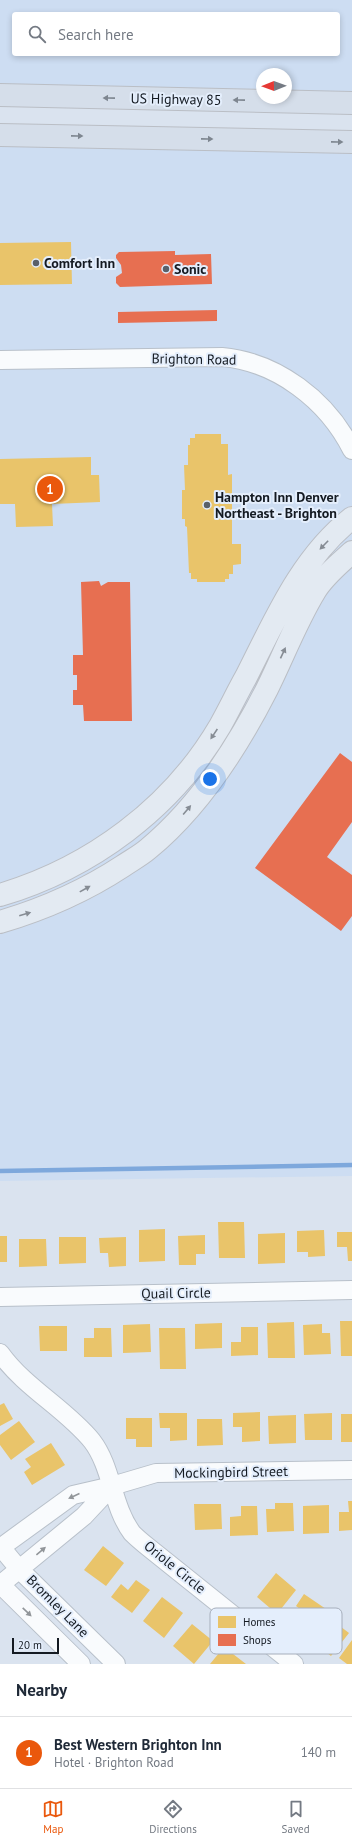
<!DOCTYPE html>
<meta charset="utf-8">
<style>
:root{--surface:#fff;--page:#f6f6f7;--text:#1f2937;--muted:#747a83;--line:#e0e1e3;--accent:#ea580c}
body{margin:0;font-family:"PT Sans",sans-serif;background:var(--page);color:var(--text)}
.compass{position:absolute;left:256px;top:68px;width:36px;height:36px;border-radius:50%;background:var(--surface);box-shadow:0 2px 6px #0003;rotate:269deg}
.scale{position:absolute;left:12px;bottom:10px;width:47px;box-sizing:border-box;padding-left:4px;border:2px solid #141a22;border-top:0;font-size:11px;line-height:14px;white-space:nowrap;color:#141a22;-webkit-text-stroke:3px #e4eefc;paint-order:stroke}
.you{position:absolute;left:210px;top:779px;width:14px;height:14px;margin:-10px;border:3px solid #fff;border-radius:50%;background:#1a73e8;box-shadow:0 0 0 6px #1a73e833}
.badge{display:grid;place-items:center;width:26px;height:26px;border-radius:50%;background:var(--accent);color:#fff;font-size:13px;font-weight:700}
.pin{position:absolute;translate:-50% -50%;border:2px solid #fff;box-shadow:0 1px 4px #0006}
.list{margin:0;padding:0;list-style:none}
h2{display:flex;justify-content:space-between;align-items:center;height:52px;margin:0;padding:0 16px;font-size:17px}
h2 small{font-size:13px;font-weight:400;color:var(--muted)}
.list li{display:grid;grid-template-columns:26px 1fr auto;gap:12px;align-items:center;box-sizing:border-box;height:72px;padding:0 16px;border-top:1px solid var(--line)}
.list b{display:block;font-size:15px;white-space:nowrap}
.list p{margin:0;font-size:13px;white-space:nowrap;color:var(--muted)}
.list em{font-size:13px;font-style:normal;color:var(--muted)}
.icon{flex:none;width:22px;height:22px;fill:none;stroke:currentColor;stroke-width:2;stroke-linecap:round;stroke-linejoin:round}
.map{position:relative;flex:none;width:352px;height:1664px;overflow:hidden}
.search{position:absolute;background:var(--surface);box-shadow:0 2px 6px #0003;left:12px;right:12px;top:12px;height:44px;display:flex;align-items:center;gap:10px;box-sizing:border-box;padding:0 14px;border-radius:4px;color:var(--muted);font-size:15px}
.sheet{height:124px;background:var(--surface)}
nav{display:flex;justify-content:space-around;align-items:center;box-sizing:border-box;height:56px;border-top:1px solid var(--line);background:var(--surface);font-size:11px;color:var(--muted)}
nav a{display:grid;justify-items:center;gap:2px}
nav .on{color:var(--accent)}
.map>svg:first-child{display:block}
.built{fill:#cdddf2;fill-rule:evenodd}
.homes{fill:#e9c46a}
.shops{fill:#e76f51}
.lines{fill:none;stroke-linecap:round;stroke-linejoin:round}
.stream{stroke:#7ea8dc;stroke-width:4.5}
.minor-casing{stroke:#b8c0ca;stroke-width:20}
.major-casing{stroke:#babec5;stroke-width:24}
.highway-casing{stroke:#babec5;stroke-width:24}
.minor{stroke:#f9fbfd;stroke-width:18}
.major{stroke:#e3eaf2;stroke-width:22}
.highway{stroke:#d5deea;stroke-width:22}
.oneway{fill:#7e8690}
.oneway2{fill:#868c94}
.oneway3{fill:#92969a}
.poi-dot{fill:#59606a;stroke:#e4eefc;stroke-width:1.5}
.labels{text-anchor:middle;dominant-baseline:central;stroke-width:4;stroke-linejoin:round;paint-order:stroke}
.street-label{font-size:14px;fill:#141a22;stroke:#e4eefc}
.poi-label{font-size:14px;font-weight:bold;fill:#141a22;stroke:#e4eefc;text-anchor:start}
.key{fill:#e4eefc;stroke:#a6aebb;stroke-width:1}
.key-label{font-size:11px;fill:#141a22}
</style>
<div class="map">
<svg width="352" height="1664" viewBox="0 0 352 1664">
<rect width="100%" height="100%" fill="#dae3ef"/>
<path class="built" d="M 0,0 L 352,0 L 352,103 L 0,95 ZM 14,14 L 338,14 L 338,54 L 14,54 ZM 262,74 L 286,74 L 286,98 L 262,98 Z
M 0,135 L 352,142 L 352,1176 L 0,1181 Z"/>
<path class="homes" d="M 71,242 L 72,284 L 0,285 L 0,243 Z
M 195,434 L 221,434 L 221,444 L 228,444 L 228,475 L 232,474 L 232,544 L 241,544 L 241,564 L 233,565 L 233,574 L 229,574 L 229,579 L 225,579 L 225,582 L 197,582 L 197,579 L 191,579 L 191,573 L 189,573 L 187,527 L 185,526 L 185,519 L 182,519 L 182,490 L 185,490 L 184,465 L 188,465 L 188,445 L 190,445 L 190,438 L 195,438 Z
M 91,457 L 91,475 L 99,475 L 100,502 L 52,504 L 53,526 L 16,527 L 15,504 L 0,504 L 0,459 Z
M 218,1222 L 244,1222 L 245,1258 L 219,1258 Z
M 165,1229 L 165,1261 L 139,1262 L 139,1230 Z
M 324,1230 L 325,1256 L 308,1257 L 308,1252 L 297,1252 L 297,1231 Z
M 337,1232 L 352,1232 L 352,1261 L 348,1261 L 347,1247 L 337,1247 Z
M 285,1233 L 285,1263 L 258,1264 L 258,1234 Z
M 205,1235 L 205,1254 L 196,1254 L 196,1265 L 179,1265 L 178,1236 Z
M 0,1236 L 7,1236 L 7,1262 L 0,1262 Z
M 59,1237 L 86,1237 L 86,1263 L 59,1264 Z
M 126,1237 L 126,1266 L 109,1267 L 108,1253 L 100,1253 L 99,1238 Z
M 19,1239 L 46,1239 L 47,1266 L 19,1267 Z
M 340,1321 L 352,1321 L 352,1356 L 341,1356 Z
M 294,1322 L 295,1358 L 268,1358 L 267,1323 Z
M 222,1323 L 222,1348 L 195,1349 L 195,1324 Z
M 150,1324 L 151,1352 L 123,1353 L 123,1325 Z
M 322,1324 L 322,1333 L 330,1333 L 331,1354 L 304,1355 L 303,1325 Z
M 39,1326 L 67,1326 L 67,1351 L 40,1351 Z
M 241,1327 L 258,1327 L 258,1355 L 231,1356 L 231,1342 L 241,1342 Z
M 94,1328 L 111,1328 L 112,1357 L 84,1357 L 84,1338 L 94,1338 Z
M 159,1328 L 185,1328 L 186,1369 L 160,1369 Z
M 4,1403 L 13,1419 L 0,1426 L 0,1405 Z
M 260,1412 L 260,1441 L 242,1442 L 242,1427 L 233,1427 L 233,1413 Z
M 159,1413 L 187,1413 L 187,1440 L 170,1441 L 170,1428 L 160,1428 Z
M 332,1413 L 332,1440 L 305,1440 L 304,1414 Z
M 341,1414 L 352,1414 L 352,1442 L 341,1442 Z
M 296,1415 L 296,1443 L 269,1444 L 268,1416 Z
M 126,1418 L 152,1418 L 152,1447 L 136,1447 L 136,1439 L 126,1439 Z
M 197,1419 L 222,1419 L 223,1445 L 197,1446 Z
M 19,1421 L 35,1442 L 11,1460 L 0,1445 L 0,1435 Z
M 51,1443 L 65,1465 L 32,1485 L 24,1472 L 31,1467 L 25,1459 Z
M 348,1501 L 352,1501 L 352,1530 L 339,1531 L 339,1512 L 349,1512 Z
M 275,1503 L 293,1503 L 294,1531 L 267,1532 L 266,1509 L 275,1509 Z
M 194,1504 L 221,1504 L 222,1529 L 195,1530 Z
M 329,1505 L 329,1533 L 303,1534 L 303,1506 Z
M 241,1506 L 257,1506 L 258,1535 L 230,1536 L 230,1517 L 241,1516 Z
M 103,1546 L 124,1563 L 106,1586 L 84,1570 Z
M 276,1573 L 296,1590 L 277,1614 L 257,1597 Z
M 136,1580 L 150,1590 L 132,1613 L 111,1597 L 121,1584 L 128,1590 Z
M 304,1594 L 326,1609 L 310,1631 L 297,1621 L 304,1612 L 296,1606 Z
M 162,1597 L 183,1613 L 164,1638 L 143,1621 Z
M 328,1617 L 349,1633 L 331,1656 L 310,1640 Z
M 192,1624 L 213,1641 L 194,1664 L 173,1646 Z
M 352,1640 L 352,1664 L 347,1664 L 339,1658 Z
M 224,1647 L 246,1664 L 210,1664 Z"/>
<path class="shops" d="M 175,251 L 175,255 L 211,254 L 212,284 L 120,287 L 116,283 L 116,277 L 122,273 L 121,265 L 116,258 L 116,255 L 119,252 Z
M 217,310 L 217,321 L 118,323 L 118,312 Z
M 99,581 L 101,586 L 108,582 L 130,582 L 132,721 L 84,721 L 83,705 L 73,705 L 73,690 L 77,690 L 77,675 L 73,675 L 73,655 L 83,655 L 81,582 Z
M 340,753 L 352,762 L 352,822 L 327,857 L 352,875 L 352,916 L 341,931 L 255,868 Z"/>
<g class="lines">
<path class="stream" d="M 0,1171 L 352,1165"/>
<g class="minor-casing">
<path id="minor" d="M 0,360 L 222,357 C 277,362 327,400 352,450
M 0,1297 L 352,1290
M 0,1353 C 26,1389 65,1408 92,1441 C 112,1467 112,1506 132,1533 C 137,1538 143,1543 148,1547 L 294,1664
M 0,1546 L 19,1569 L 116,1664
M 0,1548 L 73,1495 L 112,1486 L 156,1473 L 352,1470
M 0,1584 L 81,1664
M 0,1585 L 84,1516 L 112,1486"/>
</g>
<g class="major-casing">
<path id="major" d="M 0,895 C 91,868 172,808 220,726 C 229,710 237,693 246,677 C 275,620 301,558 352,518
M 0,922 C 44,909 85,891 123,866 C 132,860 141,855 148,849 C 199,807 237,748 267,689 C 283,657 296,622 315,591 C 324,576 339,564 352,552"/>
</g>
<g class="highway-casing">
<path id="highway" d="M 0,95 L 352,103
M 0,135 L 352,142"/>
</g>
<use href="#minor" class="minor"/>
<use href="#major" class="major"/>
<use href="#highway" class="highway"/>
</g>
<defs><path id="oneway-solid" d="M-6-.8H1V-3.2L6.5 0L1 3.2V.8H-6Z"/></defs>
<g class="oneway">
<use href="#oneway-solid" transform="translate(109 98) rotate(-179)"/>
<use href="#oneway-solid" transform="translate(239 100) rotate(-179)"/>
<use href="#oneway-solid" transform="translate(77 136) rotate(1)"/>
<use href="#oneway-solid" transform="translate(207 139) rotate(1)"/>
<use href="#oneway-solid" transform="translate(337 142) rotate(1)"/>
</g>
<g class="oneway2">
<use href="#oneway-solid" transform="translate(324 545) rotate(134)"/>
<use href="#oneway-solid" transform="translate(283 653) rotate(-65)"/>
<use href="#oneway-solid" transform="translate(214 734) rotate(124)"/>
<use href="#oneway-solid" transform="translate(187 810) rotate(-50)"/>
<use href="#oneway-solid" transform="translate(85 889) rotate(-29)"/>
<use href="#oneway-solid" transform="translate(25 914) rotate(-16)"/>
</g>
<g class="oneway3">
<use href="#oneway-solid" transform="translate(74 1496) rotate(156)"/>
<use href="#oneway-solid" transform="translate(41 1551) rotate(-40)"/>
<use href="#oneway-solid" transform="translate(27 1612) rotate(44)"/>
</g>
<g class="poi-dot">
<circle cx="36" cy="263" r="4"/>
<circle cx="166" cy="269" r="4"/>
<circle cx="207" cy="505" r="4"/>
</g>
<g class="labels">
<g class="street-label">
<text transform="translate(176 99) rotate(1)">US Highway 85</text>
<text transform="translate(194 359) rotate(1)">Brighton Road</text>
<text transform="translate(176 1293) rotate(-1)">Quail Circle</text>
<text transform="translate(231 1472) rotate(-1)">Mockingbird Street</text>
<text transform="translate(175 1567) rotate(39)">Oriole Circle</text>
<text transform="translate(58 1606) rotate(45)">Bromley Lane</text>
</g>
<g class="poi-label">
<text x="44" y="263">Comfort Inn</text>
<text x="174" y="269">Sonic</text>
<text x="215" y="497">Hampton Inn Denver<tspan x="215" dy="16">Northeast - Brighton</tspan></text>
</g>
</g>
<rect x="210" y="1608" width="132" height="46" rx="6" class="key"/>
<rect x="218" y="1616" width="18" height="12" fill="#e9c46a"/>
<rect x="218" y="1634" width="18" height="12" fill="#e76f51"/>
<g class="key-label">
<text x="243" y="1626">Homes</text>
<text x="243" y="1644">Shops</text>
</g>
</svg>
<svg class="compass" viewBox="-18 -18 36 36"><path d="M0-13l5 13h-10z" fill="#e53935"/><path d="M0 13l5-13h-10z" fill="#747a83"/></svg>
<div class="scale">20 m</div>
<div class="you"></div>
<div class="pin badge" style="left:50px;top:489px">1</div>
<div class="search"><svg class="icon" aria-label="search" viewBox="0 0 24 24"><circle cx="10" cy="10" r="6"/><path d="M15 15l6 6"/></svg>Search here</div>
</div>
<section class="sheet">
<h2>Nearby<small></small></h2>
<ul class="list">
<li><span class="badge">1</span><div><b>Best Western Brighton Inn</b><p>Hotel · Brighton Road</p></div><em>140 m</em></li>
</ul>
</section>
<nav>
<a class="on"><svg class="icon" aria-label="map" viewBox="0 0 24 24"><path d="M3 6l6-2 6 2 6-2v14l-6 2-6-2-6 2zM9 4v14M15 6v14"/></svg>Map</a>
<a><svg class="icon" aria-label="directions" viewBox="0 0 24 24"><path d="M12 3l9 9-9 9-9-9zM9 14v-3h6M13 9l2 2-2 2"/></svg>Directions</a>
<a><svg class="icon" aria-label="saved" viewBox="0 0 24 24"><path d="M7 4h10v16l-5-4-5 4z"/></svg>Saved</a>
</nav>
